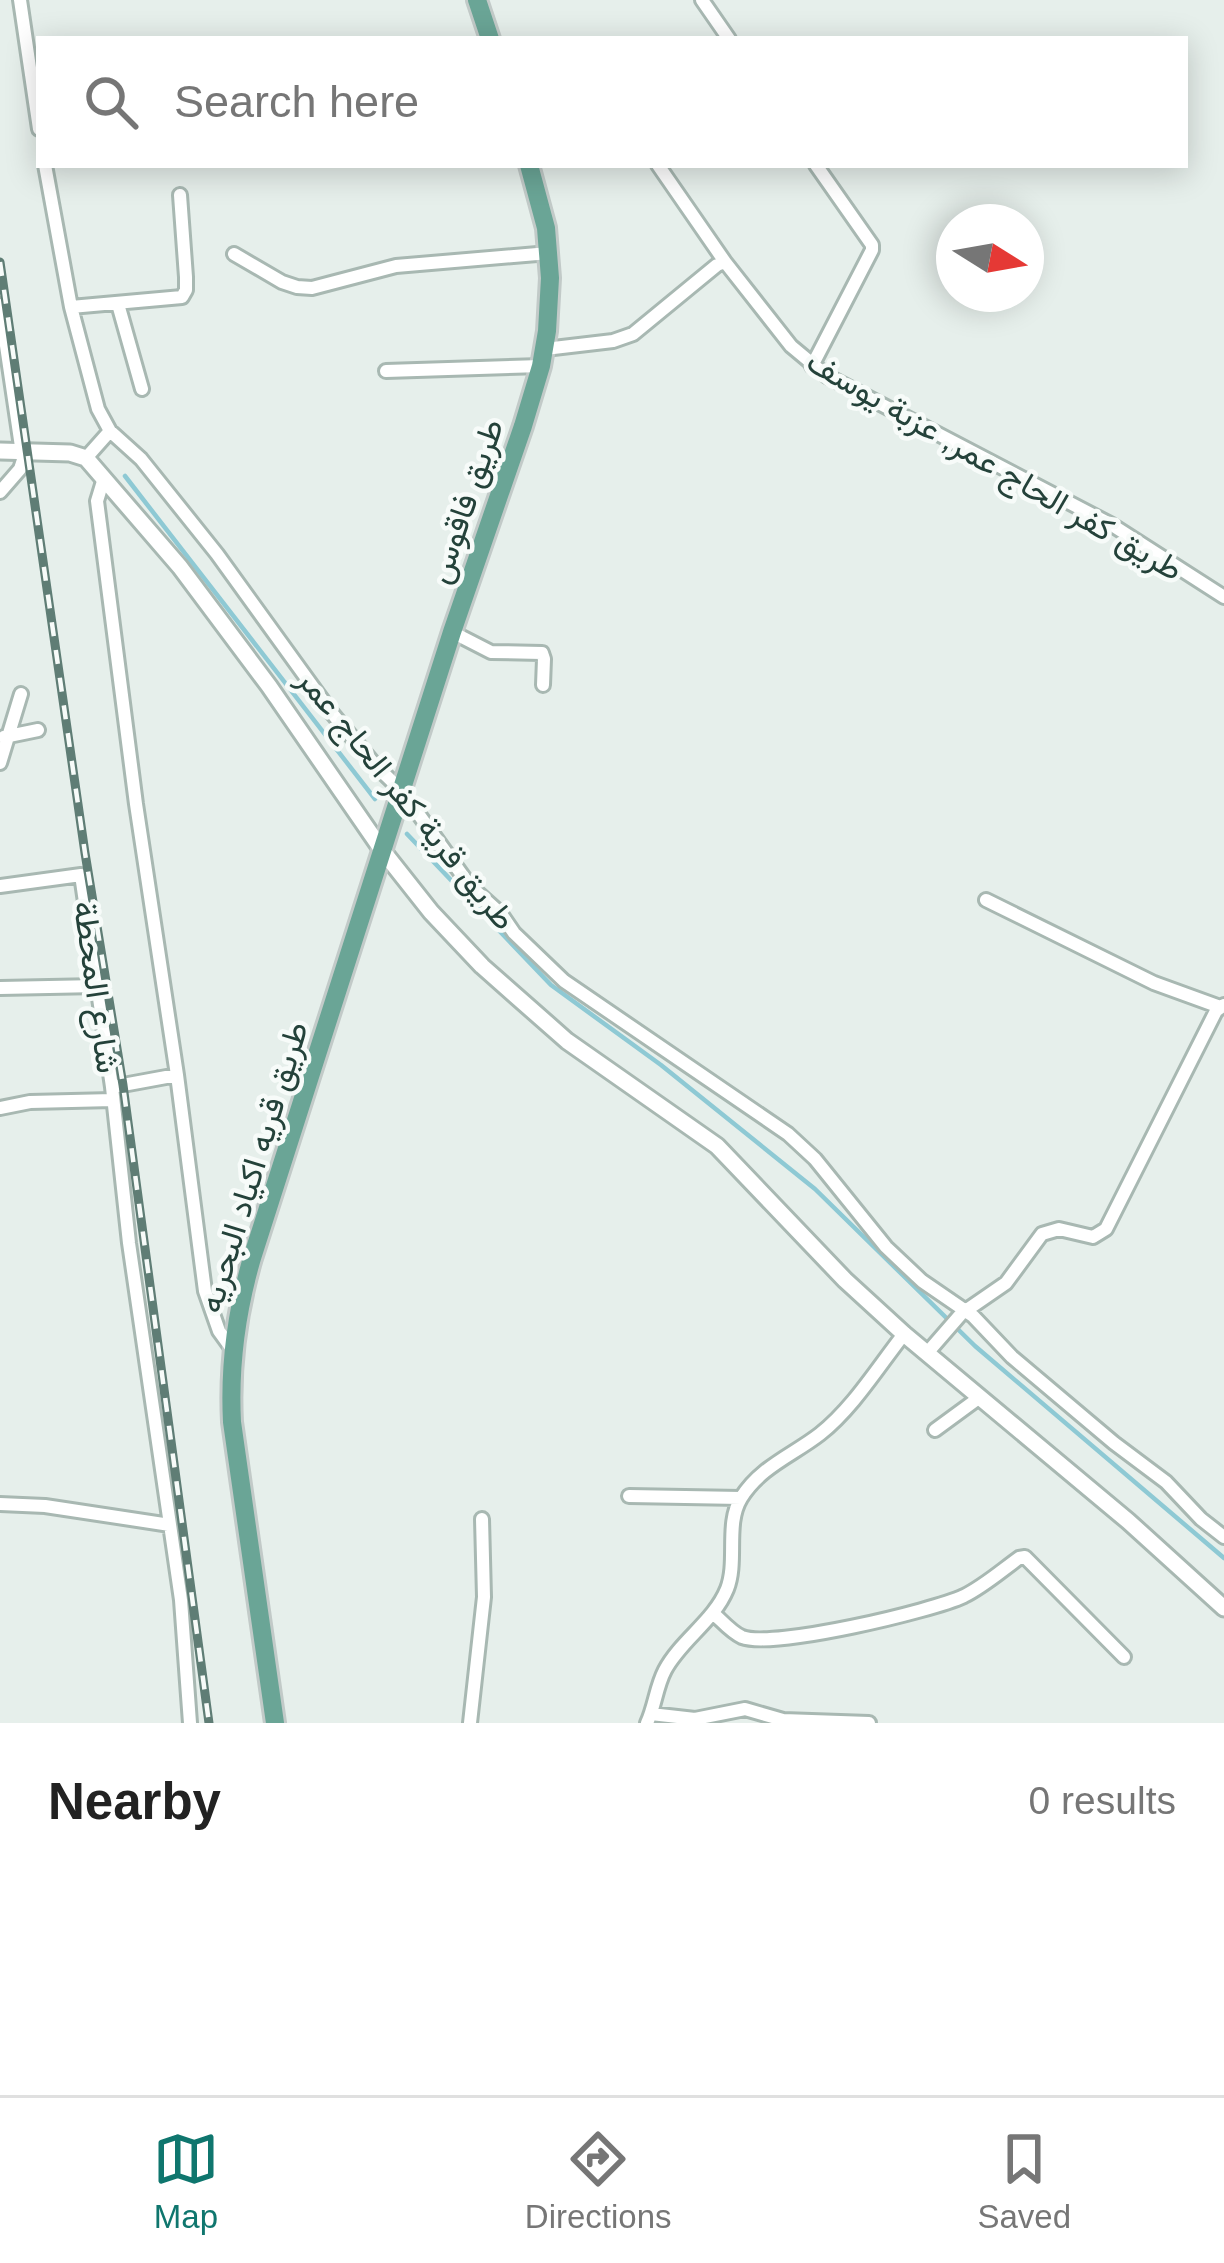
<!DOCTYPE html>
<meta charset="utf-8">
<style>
:root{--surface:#fff;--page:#f2f2f2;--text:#222;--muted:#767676;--line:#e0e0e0;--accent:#0f766e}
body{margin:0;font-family:Arial,Vazirmatn,sans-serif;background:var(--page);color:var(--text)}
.compass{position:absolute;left:936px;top:204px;width:108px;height:108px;border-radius:50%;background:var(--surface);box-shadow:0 6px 30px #0003;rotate:101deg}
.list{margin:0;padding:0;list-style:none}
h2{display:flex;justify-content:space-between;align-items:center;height:156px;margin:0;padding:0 48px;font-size:51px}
h2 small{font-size:39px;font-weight:400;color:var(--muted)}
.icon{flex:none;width:66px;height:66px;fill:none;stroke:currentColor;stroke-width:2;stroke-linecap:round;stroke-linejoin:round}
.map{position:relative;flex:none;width:1224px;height:1723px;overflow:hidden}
.search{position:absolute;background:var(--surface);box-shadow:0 6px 30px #0003;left:36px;right:36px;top:36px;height:132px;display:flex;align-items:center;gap:30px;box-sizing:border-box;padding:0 42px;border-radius:0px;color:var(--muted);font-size:45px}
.sheet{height:372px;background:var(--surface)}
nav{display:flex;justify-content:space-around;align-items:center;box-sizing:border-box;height:168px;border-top:3px solid var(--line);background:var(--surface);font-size:33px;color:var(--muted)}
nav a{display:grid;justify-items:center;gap:6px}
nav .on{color:var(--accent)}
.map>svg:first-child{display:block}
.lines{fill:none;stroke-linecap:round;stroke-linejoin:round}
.stream{stroke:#8ec9d4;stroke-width:4.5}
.minor-casing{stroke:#a8b8b2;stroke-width:18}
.tertiary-casing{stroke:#a8b8b2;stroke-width:21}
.primary-casing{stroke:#c2cac8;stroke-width:24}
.minor{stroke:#fff;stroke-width:12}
.tertiary{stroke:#fff;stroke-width:15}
.primary{stroke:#6aa596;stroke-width:18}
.rail-casing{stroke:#5f7d75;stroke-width:9}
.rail{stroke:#f7fbf9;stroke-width:4.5;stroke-dasharray:14;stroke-linecap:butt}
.labels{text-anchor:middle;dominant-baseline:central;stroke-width:9;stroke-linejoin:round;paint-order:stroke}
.street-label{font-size:33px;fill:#24423a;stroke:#f7fbf9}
</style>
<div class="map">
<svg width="1224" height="1723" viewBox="0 0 1224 1723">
<rect width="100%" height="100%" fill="#e6efeb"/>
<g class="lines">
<path class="stream" d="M 125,476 L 375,799
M 407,834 L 551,985 L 661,1065 L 815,1189 L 975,1346 L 1224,1558"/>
<g class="minor-casing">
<path id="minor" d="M 20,0 L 39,129
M 702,0 L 729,39
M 45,165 L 71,307 L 98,409 L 110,431 L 141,459 L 217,554 L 331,712 L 375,765 L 402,791 L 470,886 L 501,914 L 514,933 L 564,981 L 788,1134 L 815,1159 L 886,1247 L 922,1281 L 973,1316 L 1012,1357 L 1114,1443 L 1166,1482 L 1201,1519 L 1224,1537
M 658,165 L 725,262
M 234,254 L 282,282 L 297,287 L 312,288 L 396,266 L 549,253
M 118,304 L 142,389
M 0,305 L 23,460 L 20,469 L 0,492
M 71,307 L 182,297 L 186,290 L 186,277 L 180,195
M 545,349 L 613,341 L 633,334 L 717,265 L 725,262 L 791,346 L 827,376 L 1112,525 L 1224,597
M 812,366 L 872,250 L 872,245 L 816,165
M 386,371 L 541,366
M 86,458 L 110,431
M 104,478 L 97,501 L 136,804 L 177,1075 L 205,1291 L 219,1331 L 232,1349
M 452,632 L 491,652 L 542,653 L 544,659 L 543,685
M 4,737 L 38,730
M 0,763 L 21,694
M 0,886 L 81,875 L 112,1087 L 129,1243 L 181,1600 L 190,1723
M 986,900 L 1154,983 L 1220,1007
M 0,988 L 98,986
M 112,1087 L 177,1075
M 0,1108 L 30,1102 L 113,1100
M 928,1352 L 961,1314 L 1006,1283 L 1042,1234 L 1059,1229 L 1093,1237 L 1106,1229 L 1216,1011 L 1224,1005
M 935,1430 L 980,1397
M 629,1496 L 741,1498
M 0,1504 L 45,1506 L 170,1525
M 713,1613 C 722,1621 731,1632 742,1637 C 773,1649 932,1611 964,1596 C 984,1586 1001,1571 1019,1558 L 1025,1557 L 1124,1657
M 651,1714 L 695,1719 L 745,1709 L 783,1720 L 869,1723
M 470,1723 L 484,1597 L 482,1519
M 647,1723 C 655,1706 656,1687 665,1670 C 681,1640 714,1621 727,1589 C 738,1561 725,1524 741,1498 C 760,1467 793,1455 820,1434 C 853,1408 878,1367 904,1334"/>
</g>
<g class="tertiary-casing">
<path id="tertiary" d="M 0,451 L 70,453 L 86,458 L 180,567 L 269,686 L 382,850 L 431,912 L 482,966 L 567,1041 L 717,1146 L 845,1280 L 904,1334 L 1128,1521 L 1224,1608"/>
</g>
<g class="primary-casing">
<path id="primary" d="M 477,0 L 490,39
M 275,1723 L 232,1422 C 229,1364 236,1313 252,1258 L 452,632 L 523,426 L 541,366 L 547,331 L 550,278 L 546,228 L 529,165"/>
</g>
<use href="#minor" class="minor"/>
<use href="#tertiary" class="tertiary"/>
<use href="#primary" class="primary"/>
<g class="rail-casing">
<path id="rail" d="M 0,262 L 85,853 L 123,1085 L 209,1723"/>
</g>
<use href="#rail" class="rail"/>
</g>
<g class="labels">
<g class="street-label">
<text transform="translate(995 465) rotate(30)">طريق كفر الحاج عمر, عزبة يوسف</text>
<text transform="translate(465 501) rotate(-71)">طريق فاقوس</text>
<text transform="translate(407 799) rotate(51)">طريق قرية كفر الحاج عمر</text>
<text transform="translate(97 987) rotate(82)">شارع المحطة</text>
<text transform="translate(253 1167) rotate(-73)">طريق قريه اكياد البحريه</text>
</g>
</g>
</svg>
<svg class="compass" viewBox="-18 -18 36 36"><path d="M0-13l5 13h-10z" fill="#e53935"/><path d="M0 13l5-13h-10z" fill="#767676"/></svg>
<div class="search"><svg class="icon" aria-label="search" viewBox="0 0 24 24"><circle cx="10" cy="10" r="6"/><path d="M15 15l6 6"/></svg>Search here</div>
</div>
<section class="sheet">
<h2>Nearby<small>0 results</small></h2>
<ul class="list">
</ul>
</section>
<nav>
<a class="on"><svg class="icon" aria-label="map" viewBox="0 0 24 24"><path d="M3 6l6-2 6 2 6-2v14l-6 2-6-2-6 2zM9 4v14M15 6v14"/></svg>Map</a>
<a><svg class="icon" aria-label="directions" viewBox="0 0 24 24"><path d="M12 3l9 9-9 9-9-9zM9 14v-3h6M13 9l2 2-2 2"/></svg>Directions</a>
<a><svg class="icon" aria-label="saved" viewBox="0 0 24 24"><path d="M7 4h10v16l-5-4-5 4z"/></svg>Saved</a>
</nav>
